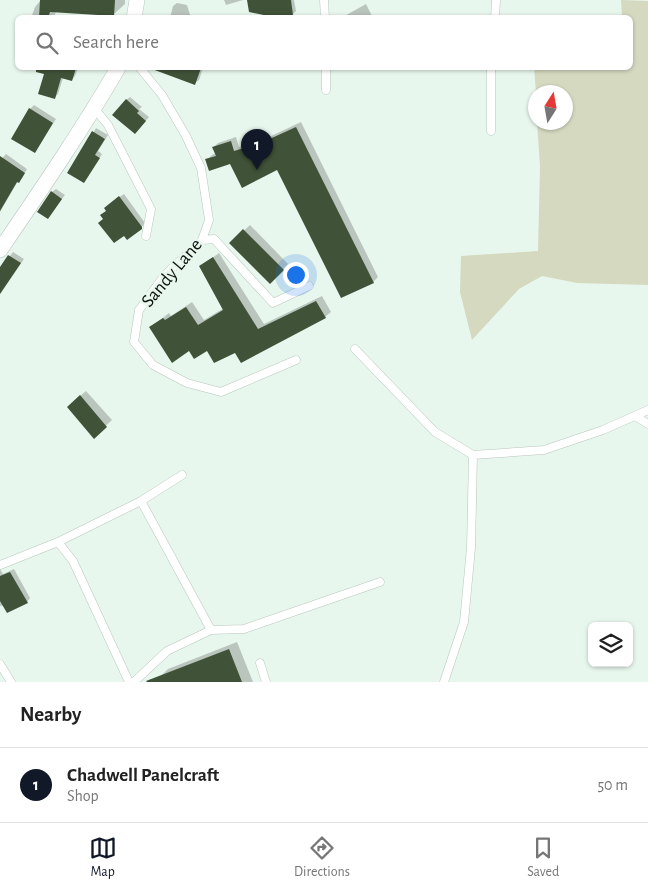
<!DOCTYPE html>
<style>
:root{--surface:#fff;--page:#f6f6f6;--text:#222;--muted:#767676;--line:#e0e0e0;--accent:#111827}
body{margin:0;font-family:"Alegreya Sans",sans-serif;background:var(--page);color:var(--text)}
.controls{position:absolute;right:15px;bottom:15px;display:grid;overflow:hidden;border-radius:8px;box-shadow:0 1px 4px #0004}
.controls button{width:45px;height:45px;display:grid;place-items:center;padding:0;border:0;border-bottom:1px solid var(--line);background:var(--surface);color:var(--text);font:25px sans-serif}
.compass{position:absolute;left:528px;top:85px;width:45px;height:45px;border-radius:50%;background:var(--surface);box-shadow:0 1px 4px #0004;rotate:11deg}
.you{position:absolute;left:295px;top:274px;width:18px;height:18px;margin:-12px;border:4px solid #fff;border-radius:50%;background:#1a73e8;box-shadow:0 0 0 8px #1a73e833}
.badge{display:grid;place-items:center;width:32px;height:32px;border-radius:50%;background:var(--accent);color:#fff;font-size:16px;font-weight:700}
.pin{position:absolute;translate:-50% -41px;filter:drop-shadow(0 1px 2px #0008)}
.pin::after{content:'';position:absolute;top:26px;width:18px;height:15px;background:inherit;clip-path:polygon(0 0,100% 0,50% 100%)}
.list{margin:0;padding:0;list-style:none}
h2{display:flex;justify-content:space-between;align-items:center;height:65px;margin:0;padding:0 20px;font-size:21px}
h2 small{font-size:16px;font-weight:400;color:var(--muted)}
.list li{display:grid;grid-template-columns:32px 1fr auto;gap:15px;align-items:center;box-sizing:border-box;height:75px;padding:0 20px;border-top:1px solid var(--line)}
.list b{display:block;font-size:19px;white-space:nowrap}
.list p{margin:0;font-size:16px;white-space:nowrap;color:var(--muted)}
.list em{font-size:16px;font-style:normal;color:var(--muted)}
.icon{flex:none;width:28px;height:28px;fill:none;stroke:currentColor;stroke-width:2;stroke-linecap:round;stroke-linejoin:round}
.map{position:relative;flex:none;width:648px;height:682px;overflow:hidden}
.search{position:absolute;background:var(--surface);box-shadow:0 1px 4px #0004;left:15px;right:15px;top:15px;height:55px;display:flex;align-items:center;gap:12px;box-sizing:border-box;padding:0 18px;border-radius:8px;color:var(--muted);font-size:19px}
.sheet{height:140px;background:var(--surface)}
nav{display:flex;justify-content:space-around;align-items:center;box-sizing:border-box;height:70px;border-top:1px solid var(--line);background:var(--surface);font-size:14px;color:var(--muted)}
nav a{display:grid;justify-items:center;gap:2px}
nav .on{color:var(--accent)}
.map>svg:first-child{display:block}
.green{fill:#d5d9bf}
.shadow{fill:#0003}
.building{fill:#405238}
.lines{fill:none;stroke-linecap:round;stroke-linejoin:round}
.service-casing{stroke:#b8c6bd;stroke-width:9}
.minor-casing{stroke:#b8c6bd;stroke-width:16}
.service{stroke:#fff;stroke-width:8}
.minor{stroke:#fff;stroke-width:15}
.labels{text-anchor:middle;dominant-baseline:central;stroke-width:5;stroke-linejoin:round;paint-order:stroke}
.street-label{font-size:19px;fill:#0c110e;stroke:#e8f7ed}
</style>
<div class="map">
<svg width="648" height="682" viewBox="0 0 648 682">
<rect width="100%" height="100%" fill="#e8f7ed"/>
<path class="green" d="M 621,0 L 648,1 L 648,285 L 577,283 L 542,276 L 519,289 L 472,340 L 460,292 L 461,256 L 538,251 L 540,166 L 537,123 L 566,122 L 566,92 L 536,92 L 534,68 L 630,68 L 630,18 L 622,17 Z"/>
<path class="shadow" d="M 41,0 L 125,0 L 125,4 L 114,14 L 56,11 L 54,18 L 31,18 L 35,7 Z
M 224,0 L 243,0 L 226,5 Z
M 248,0 L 294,0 L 296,11 L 293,14 Z
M 177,3 L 187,5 L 191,18 L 170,18 L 173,6 Z
M 366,4 L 373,18 L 341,18 Z
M 42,68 L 78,68 L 75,76 L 72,80 L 63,78 L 58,94 L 55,97 L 45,73 L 41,72 Z
M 156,68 L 203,68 L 199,80 L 195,83 L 156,69 Z
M 130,97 L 142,107 L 139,109 L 149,117 L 139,129 L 126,100 Z
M 34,105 L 56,119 L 35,152 L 30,109 Z
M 301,122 L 378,277 L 373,282 L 278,168 L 207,160 L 212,155 L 216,153 L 213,148 L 218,143 L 236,137 L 239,147 L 252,143 L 254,149 L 265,143 L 264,142 L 269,137 Z
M 96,128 L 108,135 L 98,151 L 102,154 L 84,182 L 69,173 Z
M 6,154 L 27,169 L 22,178 L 18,181 L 0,212 L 0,161 Z
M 56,189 L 65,195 L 48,217 L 52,192 Z
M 124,194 L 145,223 L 141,228 L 104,219 L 109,204 Z
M 250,225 L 288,264 L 270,283 L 231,243 Z
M 13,252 L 24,259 L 0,294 L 0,269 Z
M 219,253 L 264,324 L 322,296 L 331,312 L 325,317 L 235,352 L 189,350 L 151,327 L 169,313 L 171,316 L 192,302 L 204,320 L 224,308 L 200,267 Z
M 86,391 L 112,420 L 94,437 L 74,401 Z
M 0,569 L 3,574 L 14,569 L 30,598 L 27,602 L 0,606 Z
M 237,642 L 253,682 L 162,682 L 160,677 L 168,669 Z"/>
<path class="building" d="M 40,0 L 115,0 L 114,16 L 50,12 L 48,18 L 39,18 Z
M 247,0 L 291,0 L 293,15 L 278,18 L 249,12 Z
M 36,68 L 76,68 L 72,81 L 61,78 L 55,99 L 38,94 L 44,74 L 36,72 Z
M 152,68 L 201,68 L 195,85 L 152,69 Z
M 126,99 L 139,111 L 137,113 L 146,121 L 135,134 L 112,115 Z
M 29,108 L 53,123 L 35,153 L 11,139 Z
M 296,127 L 374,283 L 341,298 L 277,170 L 242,188 L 230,164 L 209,171 L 205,159 L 216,156 L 212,147 L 231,141 L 234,151 L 247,147 L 249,153 L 264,145 L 263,142 Z
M 92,131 L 105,139 L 95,155 L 100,158 L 84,183 L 67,173 Z
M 0,156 L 25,173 L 19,183 L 17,182 L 0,211 Z
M 51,191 L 62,199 L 48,219 L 37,212 Z
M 119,196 L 142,227 L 142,229 L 127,240 L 124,236 L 114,243 L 98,223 L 103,219 L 100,215 L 106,211 L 104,208 Z
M 243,229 L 284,270 L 270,284 L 229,243 Z
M 8,255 L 21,263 L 0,294 L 0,267 Z
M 213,257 L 258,329 L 316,301 L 326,318 L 241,363 L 235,353 L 214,363 L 207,351 L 194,359 L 189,351 L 172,363 L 149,327 L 163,318 L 165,320 L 186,307 L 198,325 L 223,310 L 199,266 Z
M 80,395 L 107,427 L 94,439 L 67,407 Z
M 10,572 L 28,603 L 7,613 L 0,601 L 0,576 Z
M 229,649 L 242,682 L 147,682 L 146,681 Z"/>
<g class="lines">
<g class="service-casing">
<path id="service" d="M 324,0 L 325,18
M 495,18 L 496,0
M 140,68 L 162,95 L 186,136 L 201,168 L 209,220 L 202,240 L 165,275 L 139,310 L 134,342 L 153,365 L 187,383 L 221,392 L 296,360
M 326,68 L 326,90
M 491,68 L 491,131
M 94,108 L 108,125 L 151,209 L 146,236
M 202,240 L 214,239 L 273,303 L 309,286
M 355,349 L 435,432 L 473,455
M 635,416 L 648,424
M 141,501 L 182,475
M 58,542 L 73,561 L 129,682
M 0,565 L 58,542 L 141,501 L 211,630
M 260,663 L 266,682
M 0,664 L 11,682
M 134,682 L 167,651 L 211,630 L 244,629 L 380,582
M 444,682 L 464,622 L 471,548 L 473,455 L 544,450 L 603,430 L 648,410"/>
</g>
<g class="minor-casing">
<path id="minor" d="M 134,18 L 137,0
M 0,250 C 41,190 82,130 118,68"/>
</g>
<use href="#service" class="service"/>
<use href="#minor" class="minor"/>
</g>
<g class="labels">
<g class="street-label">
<text transform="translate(172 273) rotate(-50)">Sandy Lane</text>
</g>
</g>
</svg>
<div class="controls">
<button><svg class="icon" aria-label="layers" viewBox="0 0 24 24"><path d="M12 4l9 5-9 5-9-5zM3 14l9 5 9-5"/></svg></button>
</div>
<svg class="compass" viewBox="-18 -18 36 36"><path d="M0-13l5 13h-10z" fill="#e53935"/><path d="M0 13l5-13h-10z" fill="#767676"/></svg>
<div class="you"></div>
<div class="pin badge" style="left:257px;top:170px">1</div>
<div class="search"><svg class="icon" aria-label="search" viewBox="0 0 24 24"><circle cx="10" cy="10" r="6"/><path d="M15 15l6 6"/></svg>Search here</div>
</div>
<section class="sheet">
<h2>Nearby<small></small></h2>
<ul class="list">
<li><span class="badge">1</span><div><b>Chadwell Panelcraft</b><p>Shop</p></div><em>50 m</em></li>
</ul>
</section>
<nav>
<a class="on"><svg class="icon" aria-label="map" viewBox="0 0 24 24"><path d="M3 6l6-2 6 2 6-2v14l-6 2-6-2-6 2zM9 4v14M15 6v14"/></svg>Map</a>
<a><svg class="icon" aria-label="directions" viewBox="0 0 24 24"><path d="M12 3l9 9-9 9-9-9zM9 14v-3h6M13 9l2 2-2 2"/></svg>Directions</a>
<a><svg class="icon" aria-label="saved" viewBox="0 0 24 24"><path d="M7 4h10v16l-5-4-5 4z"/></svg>Saved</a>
</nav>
